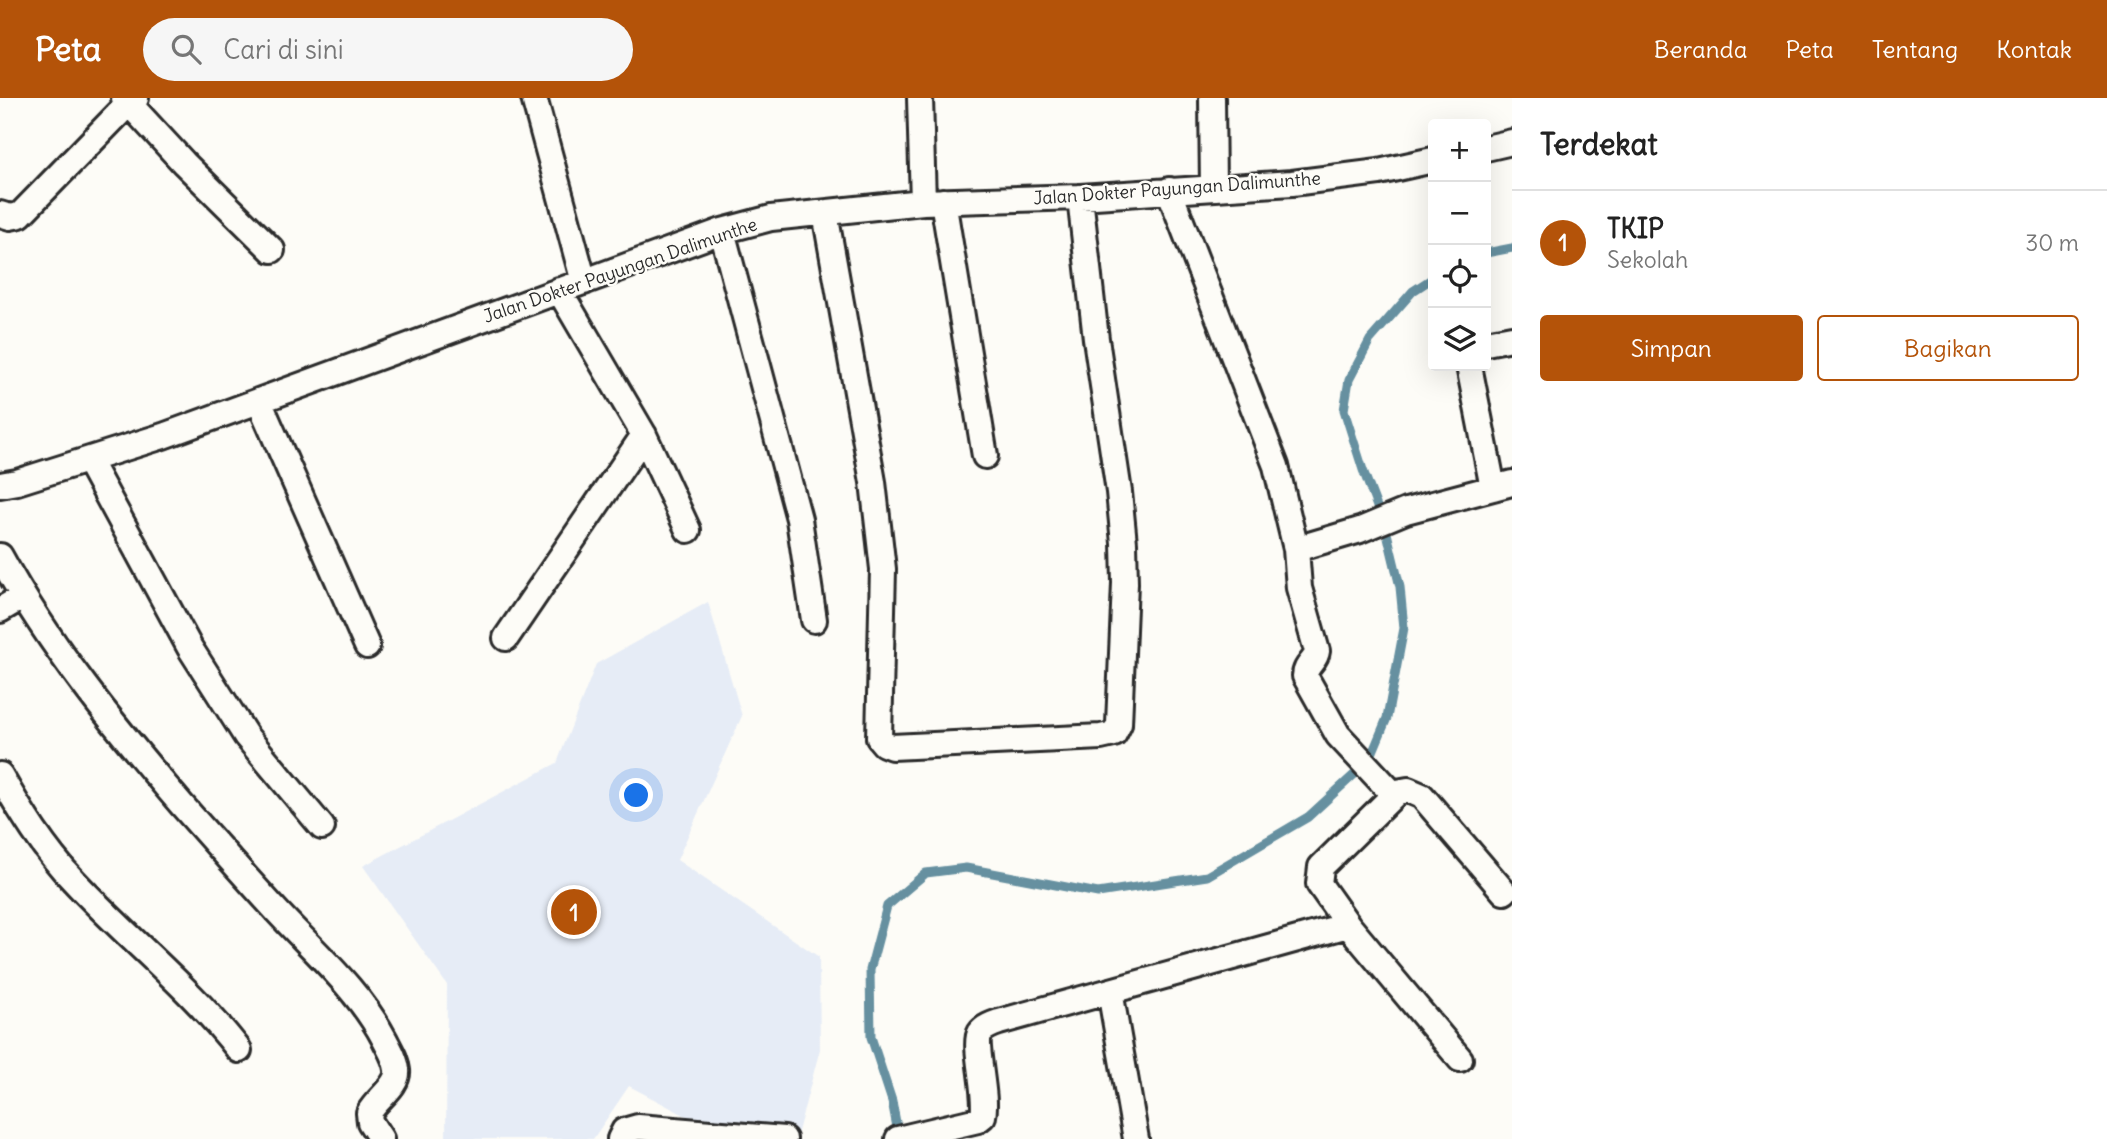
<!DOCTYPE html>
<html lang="id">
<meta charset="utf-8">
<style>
:root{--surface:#fff;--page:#f6f6f6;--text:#222;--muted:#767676;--line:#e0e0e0;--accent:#b45309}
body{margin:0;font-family:Delius,sans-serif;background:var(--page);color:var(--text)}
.controls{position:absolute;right:21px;top:21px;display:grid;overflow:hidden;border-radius:7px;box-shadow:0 7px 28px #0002}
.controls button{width:63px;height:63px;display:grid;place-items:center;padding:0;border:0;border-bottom:2px solid var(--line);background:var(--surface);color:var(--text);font:35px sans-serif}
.you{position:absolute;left:637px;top:698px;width:24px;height:24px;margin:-18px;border:5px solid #fff;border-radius:50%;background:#1a73e8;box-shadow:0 0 0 10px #1a73e833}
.badge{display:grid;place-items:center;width:46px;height:46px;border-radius:50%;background:var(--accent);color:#fff;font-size:23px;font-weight:700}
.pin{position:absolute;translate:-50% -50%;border:4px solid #fff;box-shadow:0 2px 7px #0006}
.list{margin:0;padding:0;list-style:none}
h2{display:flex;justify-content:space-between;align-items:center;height:91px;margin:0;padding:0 28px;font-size:30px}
h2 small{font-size:23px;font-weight:400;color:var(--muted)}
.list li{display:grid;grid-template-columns:46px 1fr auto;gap:21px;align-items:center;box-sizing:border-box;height:105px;padding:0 28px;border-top:2px solid var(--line)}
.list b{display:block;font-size:26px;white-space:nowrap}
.list p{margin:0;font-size:23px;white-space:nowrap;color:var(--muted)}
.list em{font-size:23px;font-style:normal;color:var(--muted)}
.actions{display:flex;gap:14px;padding:21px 28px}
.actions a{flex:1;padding:16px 0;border:2px solid var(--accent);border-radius:7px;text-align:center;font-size:24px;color:var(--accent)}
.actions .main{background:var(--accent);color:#fff}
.icon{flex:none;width:38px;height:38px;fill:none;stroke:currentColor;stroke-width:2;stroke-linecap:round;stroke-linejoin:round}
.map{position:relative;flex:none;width:1512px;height:1041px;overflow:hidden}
header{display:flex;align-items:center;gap:42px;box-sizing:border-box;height:98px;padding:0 35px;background:var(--accent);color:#fff}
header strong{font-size:33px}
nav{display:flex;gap:38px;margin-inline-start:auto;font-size:24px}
.search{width:490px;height:63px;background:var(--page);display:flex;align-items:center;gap:18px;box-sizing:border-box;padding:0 24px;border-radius:38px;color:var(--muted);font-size:26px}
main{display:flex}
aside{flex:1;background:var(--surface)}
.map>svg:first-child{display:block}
.built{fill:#e6ecf6}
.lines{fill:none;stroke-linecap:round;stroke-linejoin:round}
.stream{stroke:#6690a0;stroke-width:9}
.street-casing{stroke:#2b2b2b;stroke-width:30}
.street{stroke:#fdfcf7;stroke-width:24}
.labels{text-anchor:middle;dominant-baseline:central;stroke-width:5;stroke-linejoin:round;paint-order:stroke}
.street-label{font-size:18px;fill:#2b2b2b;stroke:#fdfcf7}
</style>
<header>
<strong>Peta</strong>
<div class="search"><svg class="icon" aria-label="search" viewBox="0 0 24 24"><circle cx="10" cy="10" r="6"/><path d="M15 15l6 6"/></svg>Cari di sini</div>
<nav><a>Beranda</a><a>Peta</a><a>Tentang</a><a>Kontak</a></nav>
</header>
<main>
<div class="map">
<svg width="1512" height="1041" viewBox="0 0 1512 1041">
<rect width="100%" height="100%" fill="#fdfcf7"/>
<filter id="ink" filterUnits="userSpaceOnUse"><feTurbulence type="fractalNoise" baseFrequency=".0143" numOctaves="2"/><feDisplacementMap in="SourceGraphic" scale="14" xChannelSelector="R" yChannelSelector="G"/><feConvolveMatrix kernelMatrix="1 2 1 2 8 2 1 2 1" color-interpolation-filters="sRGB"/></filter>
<g filter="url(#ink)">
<path class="built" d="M 708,504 L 742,618 L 677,762 L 819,859 L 820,951 L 796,1041 L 730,1041 L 629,988 L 593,1041 L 446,1041 L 447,887 L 363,768 L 557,665 L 596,566 Z"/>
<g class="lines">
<path class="stream" d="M 1486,155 L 1512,150
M 899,1040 L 892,1003 L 871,939 L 870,872 L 887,808 L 926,775 L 966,770 L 1098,795 L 1207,778 L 1308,719 L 1369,663 L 1387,620 L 1404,530 L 1400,489 L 1387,435 L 1363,372 L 1344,312 L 1349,282 L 1370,242 L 1413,193 L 1433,180"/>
<g class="street-casing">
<path id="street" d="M 124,0 L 184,65 L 272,152
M 534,0 L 584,184
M 920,0 L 923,104
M 1212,0 L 1213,90
M 1486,50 L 1512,44
M 1169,92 L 1276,368 L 1296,451 L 1360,432 L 1406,413 L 1512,385
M 943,103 L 985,358
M 825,115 L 873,384 L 883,471 L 879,640 L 884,646 L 892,649 L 1101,639 L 1114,636 L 1119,626 L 1125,485 L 1124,445 L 1119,394 L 1096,241 L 1080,99
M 0,116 L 10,119 L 20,117 L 129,5 L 136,0
M 722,133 L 799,421 L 814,522
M 559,192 L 644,337 L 688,432
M 1486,245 L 1512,240
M 1469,268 L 1493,390
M 259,303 L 367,548
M 88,362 L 190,550 L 246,638 L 322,729
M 0,387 L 17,384 L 163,338 L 722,133 L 771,120 L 923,104 L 1080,99 L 1292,85 L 1379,74 L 1433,62
M 1296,451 L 1299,490 L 1317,553 C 1316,563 1305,567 1305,578 L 1338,637 L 1394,697
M 0,458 C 49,548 115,629 181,706 C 211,740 242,775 273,809 C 312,852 358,890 385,942 C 390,952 396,961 397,972 C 399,988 376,1001 369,1015 L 370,1024 L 381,1041
M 0,512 L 22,499
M 506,540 L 644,337
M 0,677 C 21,714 44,752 74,783 C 128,841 191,890 239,952
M 1110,893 L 1136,1041
M 1460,961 L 1348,827 L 1319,786 L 1321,769 L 1397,694 L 1408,692 L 1422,698 L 1504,794
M 620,1041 L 624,1033 L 638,1029 L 784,1041
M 898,1041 L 978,1022 L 983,1018 C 988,998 973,947 980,935 C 984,929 993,926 999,924 L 1348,827"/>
</g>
<use href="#street" class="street"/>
</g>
</g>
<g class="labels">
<g class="street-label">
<text transform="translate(1177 90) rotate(-4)">Jalan Dokter Payungan Dalimunthe</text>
<text transform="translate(620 172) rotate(-19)">Jalan Dokter Payungan Dalimunthe</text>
</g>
</g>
</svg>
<div class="controls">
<button>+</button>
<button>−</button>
<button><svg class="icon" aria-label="locate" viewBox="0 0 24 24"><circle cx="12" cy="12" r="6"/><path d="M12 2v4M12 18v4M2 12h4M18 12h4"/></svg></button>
<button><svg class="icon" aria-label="layers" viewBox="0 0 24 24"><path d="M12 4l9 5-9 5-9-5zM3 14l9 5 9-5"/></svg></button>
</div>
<div class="you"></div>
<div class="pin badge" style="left:574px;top:814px">1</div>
</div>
<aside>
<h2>Terdekat<small></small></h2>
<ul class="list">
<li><span class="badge">1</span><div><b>TKIP</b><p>Sekolah</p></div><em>30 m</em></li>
</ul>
<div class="actions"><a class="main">Simpan</a><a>Bagikan</a></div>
</aside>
</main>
